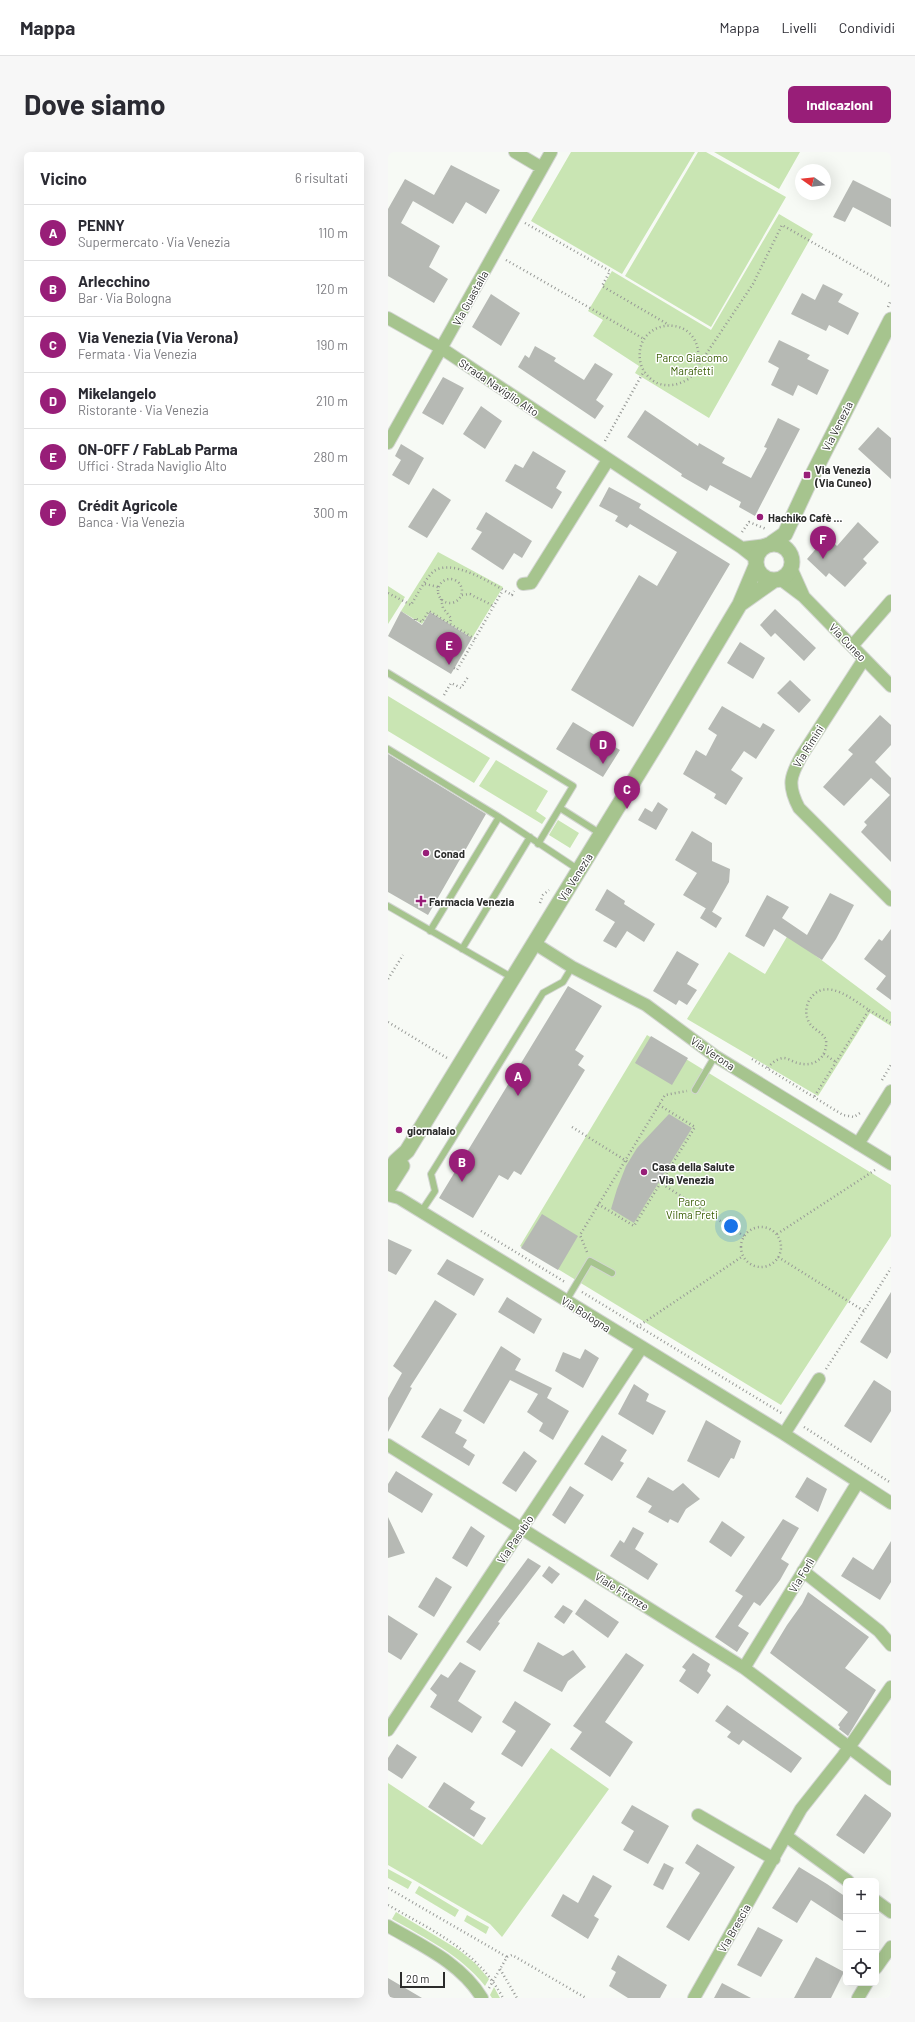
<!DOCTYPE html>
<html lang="it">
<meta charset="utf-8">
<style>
:root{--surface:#fff;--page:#f7f7f7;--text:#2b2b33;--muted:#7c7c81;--line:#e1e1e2;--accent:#981e78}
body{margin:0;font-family:Barlow,sans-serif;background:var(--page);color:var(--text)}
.controls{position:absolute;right:12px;bottom:12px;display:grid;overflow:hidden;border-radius:6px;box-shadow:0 4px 16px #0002}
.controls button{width:36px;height:36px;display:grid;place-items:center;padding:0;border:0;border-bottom:1px solid var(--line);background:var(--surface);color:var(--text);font:20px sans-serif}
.compass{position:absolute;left:407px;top:12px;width:36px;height:36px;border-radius:50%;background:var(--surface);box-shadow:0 4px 16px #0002;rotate:285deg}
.scale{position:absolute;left:12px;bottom:10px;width:45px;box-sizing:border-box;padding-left:4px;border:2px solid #2b2c2b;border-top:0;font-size:11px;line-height:14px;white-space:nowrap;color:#2b2c2b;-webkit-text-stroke:3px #fff;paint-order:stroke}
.you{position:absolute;left:343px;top:1074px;width:14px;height:14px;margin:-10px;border:3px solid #fff;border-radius:50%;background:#1a73e8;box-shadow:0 0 0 6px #1a73e833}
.badge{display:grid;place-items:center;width:26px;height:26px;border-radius:50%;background:var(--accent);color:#fff;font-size:13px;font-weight:700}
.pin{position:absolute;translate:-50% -33px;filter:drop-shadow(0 1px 2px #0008)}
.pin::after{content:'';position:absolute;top:21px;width:14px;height:12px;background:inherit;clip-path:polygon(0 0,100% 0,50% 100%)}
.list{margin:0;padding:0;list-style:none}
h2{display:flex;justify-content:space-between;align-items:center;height:52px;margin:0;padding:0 16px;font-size:17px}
h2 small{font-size:13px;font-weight:400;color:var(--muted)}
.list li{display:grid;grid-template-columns:26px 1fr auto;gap:12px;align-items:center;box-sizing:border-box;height:56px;padding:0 16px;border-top:1px solid var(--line)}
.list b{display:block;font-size:15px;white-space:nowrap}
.list p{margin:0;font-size:13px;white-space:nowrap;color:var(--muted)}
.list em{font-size:13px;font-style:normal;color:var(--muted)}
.icon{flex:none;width:22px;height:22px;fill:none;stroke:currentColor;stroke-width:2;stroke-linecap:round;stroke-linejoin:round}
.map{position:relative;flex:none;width:503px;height:1846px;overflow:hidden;border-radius:6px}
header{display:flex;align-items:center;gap:24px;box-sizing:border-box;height:56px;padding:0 20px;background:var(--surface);border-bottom:1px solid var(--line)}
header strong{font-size:19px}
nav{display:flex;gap:22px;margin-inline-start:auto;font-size:14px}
.intro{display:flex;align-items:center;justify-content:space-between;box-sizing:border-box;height:96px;padding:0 24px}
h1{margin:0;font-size:28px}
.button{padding:10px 18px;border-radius:6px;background:var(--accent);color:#fff;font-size:14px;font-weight:700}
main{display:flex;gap:24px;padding:0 24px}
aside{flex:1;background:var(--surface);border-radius:6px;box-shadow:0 4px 16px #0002}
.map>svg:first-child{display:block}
.green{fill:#c9e5b3}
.building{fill:#b6b9b4}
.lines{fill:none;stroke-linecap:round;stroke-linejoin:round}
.service-casing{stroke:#d2d5d1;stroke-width:8}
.minor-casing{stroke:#d2d5d1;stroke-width:14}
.tertiary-casing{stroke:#d2d5d1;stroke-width:17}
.path{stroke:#979996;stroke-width:2.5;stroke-dasharray:1 3;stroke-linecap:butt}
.service{stroke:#a6c48e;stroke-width:6}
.minor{stroke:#a6c48e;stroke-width:12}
.tertiary{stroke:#a6c48e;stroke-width:15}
.poi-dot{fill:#981e78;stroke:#fff;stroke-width:1.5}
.labels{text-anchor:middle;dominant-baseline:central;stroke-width:3;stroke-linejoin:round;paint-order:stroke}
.street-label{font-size:11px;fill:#2b2c2b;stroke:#fff}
.park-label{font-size:11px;fill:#365b00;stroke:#fff}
.poi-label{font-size:11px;font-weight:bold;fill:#2b2c2b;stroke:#fff;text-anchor:start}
</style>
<header>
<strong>Mappa</strong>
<nav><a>Mappa</a><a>Livelli</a><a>Condividi</a></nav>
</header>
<div class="intro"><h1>Dove siamo</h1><a class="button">Indicazioni</a></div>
<main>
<aside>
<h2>Vicino<small>6 risultati</small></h2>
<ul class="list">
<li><span class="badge">A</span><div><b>PENNY</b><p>Supermercato · Via Venezia</p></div><em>110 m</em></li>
<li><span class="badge">B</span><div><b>Arlecchino</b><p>Bar · Via Bologna</p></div><em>120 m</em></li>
<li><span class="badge">C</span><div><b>Via Venezia (Via Verona)</b><p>Fermata · Via Venezia</p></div><em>190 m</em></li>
<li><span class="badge">D</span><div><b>Mikelangelo</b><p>Ristorante · Via Venezia</p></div><em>210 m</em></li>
<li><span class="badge">E</span><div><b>ON-OFF / FabLab Parma</b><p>Uffici · Strada Naviglio Alto</p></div><em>280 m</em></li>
<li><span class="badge">F</span><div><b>Crédit Agricole</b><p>Banca · Via Venezia</p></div><em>300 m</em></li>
</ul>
</aside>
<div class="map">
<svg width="503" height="1846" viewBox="0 0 503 1846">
<rect width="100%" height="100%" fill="#f7faf5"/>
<path class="green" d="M 183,0 L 307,0 L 234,122 L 143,69 Z
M 310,0 L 318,0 L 398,45 L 323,175 L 237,124 Z
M 326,0 L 412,0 L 391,37 Z
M 391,62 L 425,82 L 321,266 L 247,221 L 251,214 L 205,184 L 215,168 L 200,159 L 224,119 L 323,178 Z
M 50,400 L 115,435 L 84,486 L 42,460 L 34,472 L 13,459 Z
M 0,434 L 17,445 L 0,472 Z
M 0,544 L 102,606 L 86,631 L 0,579 Z
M 108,608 L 160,639 L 148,659 L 158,666 L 154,672 L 91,634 Z
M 170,668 L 191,681 L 182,696 L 161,683 Z
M 400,783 L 503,860 L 503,874 L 482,861 L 430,944 L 299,867 L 341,800 L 377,822 Z
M 259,883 L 503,1033 L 503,1084 L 393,1253 L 132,1094 Z
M 163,1596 L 221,1637 L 114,1785 L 102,1772 L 0,1713 L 0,1631 L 94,1693 Z
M 0,1717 L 24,1730 L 20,1737 L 0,1726 Z
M 31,1734 L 71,1758 L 67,1765 L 27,1741 Z
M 8,1760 L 71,1798 L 87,1811 L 101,1827 L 97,1834 C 73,1803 37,1786 4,1767 Z
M 79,1763 L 101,1775 L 98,1782 L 76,1769 Z
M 106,1835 L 112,1846 L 104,1846 L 102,1843 Z"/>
<path class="building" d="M 63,13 L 112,38 L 98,62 L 78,50 L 65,72 L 25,49 L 13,71 L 52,94 L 41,115 L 60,127 L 46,151 L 0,124 L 0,57 L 17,27 L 46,43 Z
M 465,28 L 503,47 L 503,75 L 465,55 L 457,70 L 445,65 Z
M 435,132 L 455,142 L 450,150 L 471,161 L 460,183 L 441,173 L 438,179 L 403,162 L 414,141 L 427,148 Z
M 103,142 L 132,161 L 113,194 L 84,175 Z
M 391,188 L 422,203 L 419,207 L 441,218 L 429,243 L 410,233 L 405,244 L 383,233 L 391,216 L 380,210 Z
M 147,194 L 168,206 L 166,209 L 196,228 L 207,211 L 225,222 L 208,248 L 216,254 L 207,267 L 130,215 L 137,203 L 141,206 Z
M 55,225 L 76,236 L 55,273 L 34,261 Z
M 93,254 L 114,269 L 97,297 L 75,282 Z
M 257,258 L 310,294 L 311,291 L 337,306 L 334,311 L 363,326 L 379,296 L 376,295 L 390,266 L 412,277 L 367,364 L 351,355 L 353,350 L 322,333 L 319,339 L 293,324 L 294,322 L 239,285 Z
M 490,275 L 503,286 L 503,327 L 470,297 Z
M 13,292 L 36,306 L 21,333 L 4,323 L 13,308 L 7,304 Z
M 145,299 L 178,319 L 168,336 L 174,340 L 164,357 L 117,329 L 127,312 L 135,316 Z
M 221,335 L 253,352 L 251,356 L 342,412 L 245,575 L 183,538 L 251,423 L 269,434 L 289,400 L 242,372 L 239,376 L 227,369 L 230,364 L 211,354 Z
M 45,336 L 63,348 L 39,386 L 20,375 Z
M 98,360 L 144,389 L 134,406 L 126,401 L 115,418 L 83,397 L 94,380 L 88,377 Z
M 470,370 L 491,390 L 475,407 L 479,411 L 457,435 L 441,421 L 438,425 L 419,407 L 439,384 L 449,394 Z
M 387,457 L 428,496 L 416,509 L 387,481 L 383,485 L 372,473 Z
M 13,459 L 34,473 L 42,460 L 84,486 L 63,522 L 0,484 Z
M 352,490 L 377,506 L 365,527 L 339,511 Z
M 402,528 L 423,548 L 411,561 L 389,541 Z
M 334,554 L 372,576 L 375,571 L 387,578 L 368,607 L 356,599 L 343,618 L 355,626 L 338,653 L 326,646 L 328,642 L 295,622 L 308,598 L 318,604 L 329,583 L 320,577 Z
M 492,563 L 503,573 L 503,593 L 487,610 L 503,626 L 503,710 L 473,680 L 479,673 L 476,670 L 502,643 L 483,626 L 456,654 L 435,635 L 465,602 L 460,598 Z
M 185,570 L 232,598 L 215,625 L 168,597 Z
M 0,602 L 98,662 L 40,763 L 0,740 Z
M 270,650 L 280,657 L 268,678 L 250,668 L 257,656 L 264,660 Z
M 304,679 L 324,691 L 324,709 L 342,717 L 341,730 L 324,760 L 295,743 L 309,721 L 287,708 Z
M 219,737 L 237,749 L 236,752 L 267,772 L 256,790 L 239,779 L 228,796 L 215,789 L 227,770 L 207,758 Z
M 442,741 L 466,753 L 448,787 L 434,808 L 386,777 L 376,795 L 357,784 L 379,743 L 401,755 L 394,766 L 419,783 Z
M 318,756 L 334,766 L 328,776 L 312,766 Z
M 503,777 L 503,848 L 488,837 L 498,824 L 476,807 L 491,787 L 494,789 Z
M 289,799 L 311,812 L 299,832 L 309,838 L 299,853 L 291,848 L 288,853 L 265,839 Z
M 180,834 L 214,854 L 187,898 L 196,904 L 190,913 L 197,918 L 133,1023 L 126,1019 L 120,1028 L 111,1023 L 85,1066 L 51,1046 Z
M 263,884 L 300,906 L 284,933 L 247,911 Z
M 281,962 L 304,976 L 246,1071 L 223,1057 L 229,1037 L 238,1014 L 249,996 Z
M 154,1062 L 190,1084 L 170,1118 L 133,1096 Z
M 0,1087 L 24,1098 L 8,1123 L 0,1119 Z
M 59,1107 L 96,1127 L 86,1144 L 49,1122 Z
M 503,1140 L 503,1200 L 499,1207 L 472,1190 Z
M 119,1145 L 154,1167 L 146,1182 L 110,1160 Z
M 47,1148 L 69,1162 L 22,1235 L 24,1236 L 0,1280 L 0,1246 L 14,1221 L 5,1214 Z
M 113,1194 L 133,1207 L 127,1218 L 164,1236 L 159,1246 L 181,1259 L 165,1288 L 151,1279 L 155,1271 L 139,1260 L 150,1242 L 122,1228 L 96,1272 L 75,1259 Z
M 197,1197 L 211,1206 L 195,1236 L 167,1219 L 175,1200 L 192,1207 Z
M 486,1228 L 503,1239 L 503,1259 L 483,1291 L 456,1274 Z
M 246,1232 L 261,1242 L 258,1249 L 278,1259 L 265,1283 L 230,1262 Z
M 52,1256 L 74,1268 L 67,1281 L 79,1288 L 75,1295 L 87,1303 L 81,1314 L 33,1285 Z
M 318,1268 L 353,1289 L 346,1307 L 343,1306 L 331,1326 L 299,1309 Z
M 214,1283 L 239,1298 L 232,1309 L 236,1311 L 224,1329 L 196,1312 Z
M 136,1299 L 149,1309 L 128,1340 L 114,1331 Z
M 8,1319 L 45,1342 L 34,1361 L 0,1340 L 0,1332 Z
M 260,1325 L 285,1339 L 295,1331 L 312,1347 L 298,1357 L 290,1371 L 282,1367 L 280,1371 L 260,1360 L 264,1354 L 248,1345 Z
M 419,1325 L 439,1337 L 430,1360 L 407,1345 Z
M 182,1334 L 196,1343 L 177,1372 L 164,1363 Z
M 0,1365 L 17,1401 L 0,1406 Z
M 395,1367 L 411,1376 L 393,1407 L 401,1412 L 392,1428 L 372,1454 L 366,1450 L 350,1474 L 361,1481 L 349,1500 L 327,1485 L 355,1444 L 347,1439 Z
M 334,1369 L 357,1385 L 343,1405 L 321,1390 Z
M 83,1374 L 97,1384 L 79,1415 L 64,1406 Z
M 245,1375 L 256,1381 L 247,1397 L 270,1412 L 260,1428 L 222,1404 L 232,1388 L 236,1391 Z
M 503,1389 L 503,1430 L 492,1448 L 453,1424 L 465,1405 L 485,1418 Z
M 140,1406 L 153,1414 L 110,1470 L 112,1471 L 92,1499 L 78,1490 Z
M 161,1414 L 172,1422 L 164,1432 L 154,1424 Z
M 48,1425 L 64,1435 L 46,1465 L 30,1455 Z
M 420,1440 L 481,1485 L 457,1516 L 488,1538 L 460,1584 L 451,1577 L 452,1575 L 450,1573 L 460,1560 L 382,1501 L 399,1473 L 414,1452 Z
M 197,1447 L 231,1470 L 220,1486 L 187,1462 Z
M 175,1453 L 185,1459 L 176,1472 L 166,1465 Z
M 0,1463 L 30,1482 L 13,1508 L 0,1500 Z
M 150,1490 L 175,1504 L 185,1498 L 198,1515 L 180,1529 L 174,1540 L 135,1519 Z
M 238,1501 L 256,1513 L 217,1570 L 245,1590 L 222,1625 L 182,1597 L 194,1580 L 185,1574 Z
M 305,1501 L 322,1512 L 319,1519 L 323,1523 L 310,1542 L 291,1529 L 298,1518 L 294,1515 Z
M 72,1510 L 88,1519 L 70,1549 L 94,1565 L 84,1581 L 42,1555 L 49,1543 L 42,1537 L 53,1522 L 60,1526 Z
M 127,1549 L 163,1572 L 134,1615 L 113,1602 L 128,1579 L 114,1570 Z
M 339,1553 L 414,1606 L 403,1621 L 355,1588 L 351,1593 L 339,1585 L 343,1580 L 327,1569 Z
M 9,1592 L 29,1605 L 14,1627 L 0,1618 L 0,1606 Z
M 56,1630 L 87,1650 L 82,1657 L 98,1666 L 86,1685 L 40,1655 Z
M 477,1642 L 503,1661 L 503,1664 L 476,1702 L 448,1683 Z
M 244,1653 L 281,1674 L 260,1712 L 235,1698 L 246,1679 L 233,1671 Z
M 309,1692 L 347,1715 L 301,1789 L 278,1775 L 312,1721 L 297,1711 Z
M 276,1711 L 286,1716 L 275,1738 L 265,1733 Z
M 411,1715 L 439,1732 L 458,1745 L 458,1771 L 423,1748 L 409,1771 L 384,1756 Z
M 205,1723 L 224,1734 L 206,1764 L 211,1767 L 200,1787 L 163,1764 L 175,1742 L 190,1751 Z
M 370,1775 L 395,1788 L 373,1825 L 349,1813 Z
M 230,1803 L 279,1833 L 272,1846 L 240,1846 L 221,1834 L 228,1820 L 223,1817 Z
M 428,1805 L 456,1820 L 443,1846 L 406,1846 Z
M 0,1826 L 34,1846 L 0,1846 Z
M 334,1831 L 363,1846 L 326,1846 Z"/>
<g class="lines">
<g class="service-casing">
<path id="service" d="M 0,521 L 185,634 L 150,692
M 0,597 L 111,665
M 172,656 L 213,682
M 0,754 L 125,826
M 42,779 L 111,665 L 191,718
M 74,797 L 142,685
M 307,938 L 327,904
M 33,1060 L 47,1039 L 43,1022 L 155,841 L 175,830 L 184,815
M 178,1149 L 202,1109 L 224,1121"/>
</g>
<g class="minor-casing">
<path id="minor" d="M 127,0 L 154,16
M 0,166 L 53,196 L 354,396
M 0,291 L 163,0
M 368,407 L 354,396 L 379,393
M 392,427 L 416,445 L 403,416
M 135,432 L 143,431 L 220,308
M 416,445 L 503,534
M 464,494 L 503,449
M 476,507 L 414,603 C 402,624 399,633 411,656 L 503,748
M 146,791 L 184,815 L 258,853 L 327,904 L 503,1012
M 470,992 L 503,939
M 0,1043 L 11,1046 L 396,1282 L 503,1351
M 396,1282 L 431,1227
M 0,1293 L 356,1516 L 503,1627
M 415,1419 L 491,1479 L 503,1493
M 356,1516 L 470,1330
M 0,1578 L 254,1195
M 310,1663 L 386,1707
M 398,1684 L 460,1729
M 488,1749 L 503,1760
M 0,1774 C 34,1794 73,1811 94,1846
M 488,1816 L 503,1795
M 306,1846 L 413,1657 L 455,1604 L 503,1535
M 470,1846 L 479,1831"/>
</g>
<g class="tertiary-casing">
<path id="tertiary" d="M 384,391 L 397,382 L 425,322 L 503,168
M368 410a18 18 0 1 1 36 0a18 18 0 1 1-36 0Z
M 352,452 L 386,428
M 0,1021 L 8,1009 L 19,999 L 275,581 L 352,452 L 368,414
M 0,1036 L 14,1014"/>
</g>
<path class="path" d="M 137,71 L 222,119 L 214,134 L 281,173
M 118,108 L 256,187
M 500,155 L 503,148
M 310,212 C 317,159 246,164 252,208 C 253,217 259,225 267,230 C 279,236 291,233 302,226 L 365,132 L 394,73 L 503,135
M 217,289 L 256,219
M 354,380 L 361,370 L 378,377
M50 439a12 12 0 1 1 24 0a12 12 0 1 1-24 0Z
M 37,432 L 50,435
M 0,441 L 23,453 C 29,443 35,431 43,422 C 60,402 106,433 124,443 L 126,439
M 74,443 L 82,442 C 90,447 98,449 106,455
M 53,447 L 55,456 L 63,466 L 62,472
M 27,468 L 27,466 L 34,470 L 41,459 L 87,487
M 66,516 L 69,518 L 115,438
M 56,543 L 63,531 L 73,536 L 80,525
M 152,751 L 155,743 L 161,738
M 0,827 L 15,803
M 481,858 L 503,871
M 0,870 L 59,906
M 436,902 L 448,910
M 364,907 L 455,963 L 466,965 L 472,961
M 380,916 C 383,911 389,907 395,906 C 400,906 405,910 410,911 C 426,916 440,905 438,888 C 434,879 423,877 420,868 C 417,861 418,853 422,847 C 438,824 465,848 481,858 L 426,945
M 494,928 L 503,913
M 184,975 L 240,1010
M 271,1030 L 356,1084
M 210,1052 L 246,1074 L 307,975 L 271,953
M353 1095a20 20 0 1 1 40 0a20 20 0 1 1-40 0Z
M 93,1079 L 177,1130
M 389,1082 L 487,1018
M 199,1100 L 192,1083 L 277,943 L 299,939
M 390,1105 L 476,1159 L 503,1116
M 194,1140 L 395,1262
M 249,1175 L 355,1104
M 438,1217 L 476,1159
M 416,1275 L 503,1331
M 0,1736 L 119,1805
M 0,1753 C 45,1779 89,1798 115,1846
M 112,1817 L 129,1846
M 101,1836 L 119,1805 L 124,1803 L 198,1846"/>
<use href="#service" class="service"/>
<use href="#minor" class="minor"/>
<use href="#tertiary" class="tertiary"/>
</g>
<g class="poi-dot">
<rect x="415" y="319" width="8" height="8" rx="2"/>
<circle cx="372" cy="365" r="4"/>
<circle cx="38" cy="701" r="4"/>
<path d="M31 743h4v4h4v4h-4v4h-4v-4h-4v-4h4z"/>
<circle cx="11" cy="978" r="4"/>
<circle cx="256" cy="1020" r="4"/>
</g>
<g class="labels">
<g class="street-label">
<text transform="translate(82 146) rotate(-61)">Via Guastalla</text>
<text transform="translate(111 235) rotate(34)">Strada Naviglio Alto</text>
<text transform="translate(449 274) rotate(-63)">Via Venezia</text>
<text transform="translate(460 490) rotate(46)">Via Cuneo</text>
<text transform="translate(420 594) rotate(-58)">Via Rimini</text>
<text transform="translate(187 725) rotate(-58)">Via Venezia</text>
<text transform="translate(325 901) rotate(34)">Via Verona</text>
<text transform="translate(198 1162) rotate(32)">Via Bologna</text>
<text transform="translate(127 1387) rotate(-56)">Via Pasubio</text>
<text transform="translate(413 1423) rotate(-59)">Via Forlì</text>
<text transform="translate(234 1439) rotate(32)">Viale Firenze</text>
<text transform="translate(346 1776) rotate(-60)">Via Brescia</text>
</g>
<g class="park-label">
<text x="304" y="205">Parco Giacomo<tspan x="304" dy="13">Marafetti</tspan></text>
<text x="304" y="1049">Parco<tspan x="304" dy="13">Vilma Preti</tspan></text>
</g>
<g class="poi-label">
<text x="427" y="317">Via Venezia<tspan x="427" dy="13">(Via Cuneo)</tspan></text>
<text x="380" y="365">Hachiko Cafè ...</text>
<text x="46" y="701">Conad</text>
<text x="41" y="749">Farmacia Venezia</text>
<text x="19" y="978">giornalaio</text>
<text x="264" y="1014">Casa della Salute<tspan x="264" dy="13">- Via Venezia</tspan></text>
</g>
</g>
</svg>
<div class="controls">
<button>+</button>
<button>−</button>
<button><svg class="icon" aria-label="locate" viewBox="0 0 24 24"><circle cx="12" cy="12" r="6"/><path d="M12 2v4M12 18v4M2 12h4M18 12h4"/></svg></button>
</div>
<svg class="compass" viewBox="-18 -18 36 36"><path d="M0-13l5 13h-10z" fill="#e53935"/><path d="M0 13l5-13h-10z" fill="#7c7c81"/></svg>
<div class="scale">20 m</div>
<div class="you"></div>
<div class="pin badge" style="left:130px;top:944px">A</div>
<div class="pin badge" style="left:74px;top:1030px">B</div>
<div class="pin badge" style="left:239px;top:657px">C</div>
<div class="pin badge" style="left:215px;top:612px">D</div>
<div class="pin badge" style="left:61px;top:513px">E</div>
<div class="pin badge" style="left:435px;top:407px">F</div>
</div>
</main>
